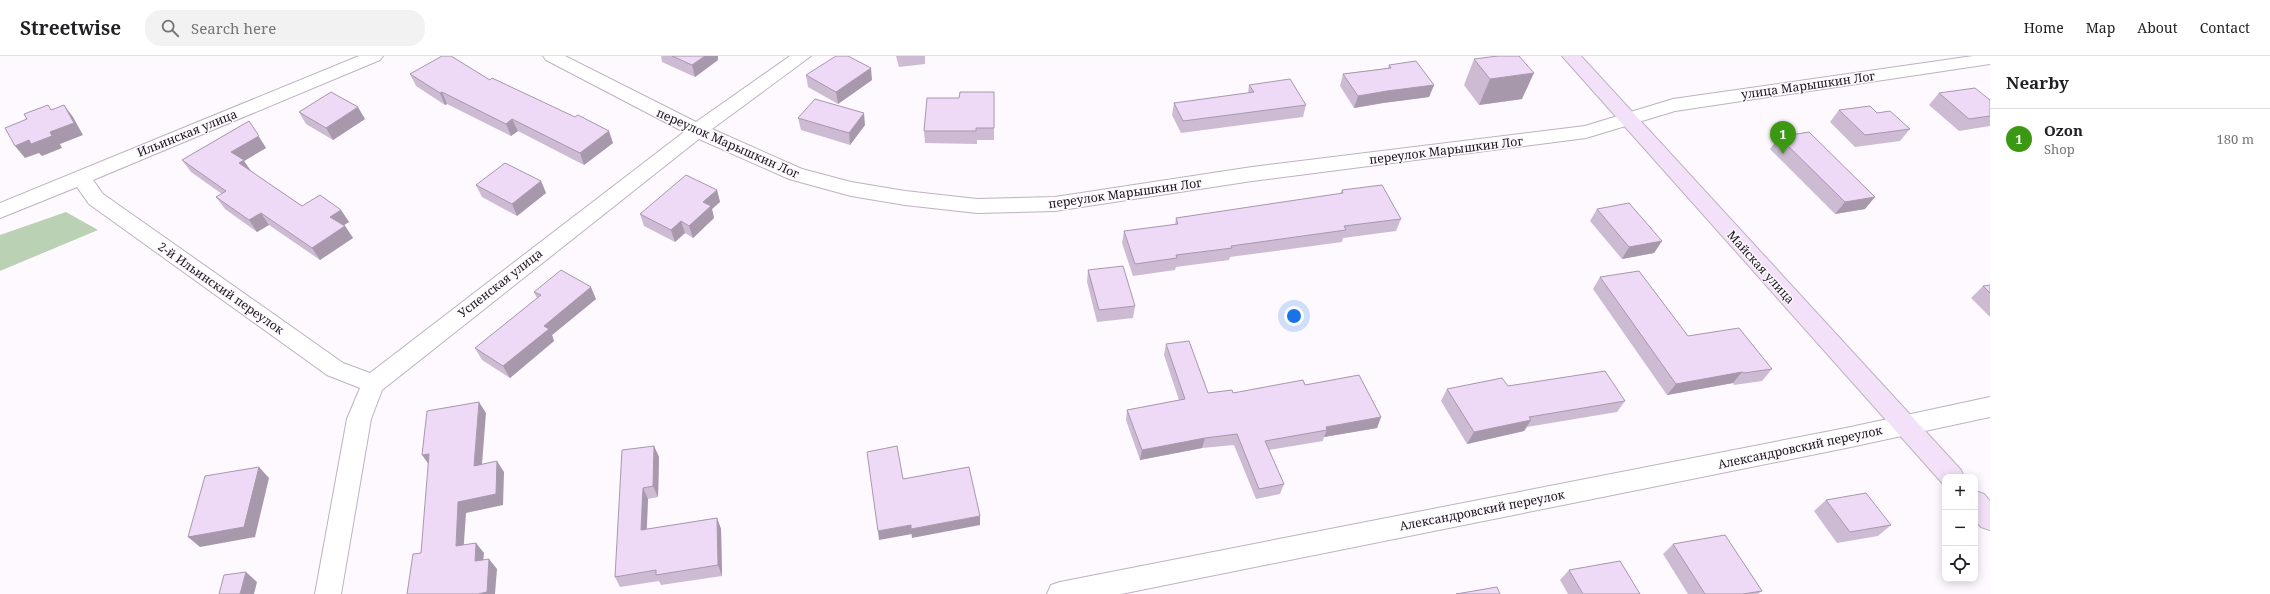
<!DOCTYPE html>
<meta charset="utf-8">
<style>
:root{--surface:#fff;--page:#f2f2f2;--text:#202124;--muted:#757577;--line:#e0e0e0;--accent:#3c9713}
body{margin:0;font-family:"Noto Serif",serif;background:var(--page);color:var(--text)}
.controls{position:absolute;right:12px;bottom:12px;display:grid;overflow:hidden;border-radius:8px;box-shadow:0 2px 10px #0003}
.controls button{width:36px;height:36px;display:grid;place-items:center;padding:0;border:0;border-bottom:1px solid var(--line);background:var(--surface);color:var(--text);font:20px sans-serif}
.you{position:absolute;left:1294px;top:260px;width:14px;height:14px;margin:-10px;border:3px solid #fff;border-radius:50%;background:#1a73e8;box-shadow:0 0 0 6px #1a73e833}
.badge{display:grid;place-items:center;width:26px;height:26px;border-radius:50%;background:var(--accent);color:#fff;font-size:13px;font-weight:700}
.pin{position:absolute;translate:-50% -33px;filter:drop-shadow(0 1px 2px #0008)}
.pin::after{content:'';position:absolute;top:21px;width:14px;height:12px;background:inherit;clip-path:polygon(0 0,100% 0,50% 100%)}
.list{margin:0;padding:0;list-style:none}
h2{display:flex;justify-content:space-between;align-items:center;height:52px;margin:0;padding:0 16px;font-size:17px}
h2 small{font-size:13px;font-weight:400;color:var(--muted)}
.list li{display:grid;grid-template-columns:26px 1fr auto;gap:12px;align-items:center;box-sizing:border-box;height:60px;padding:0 16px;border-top:1px solid var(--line)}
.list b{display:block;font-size:15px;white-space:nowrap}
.list p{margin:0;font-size:13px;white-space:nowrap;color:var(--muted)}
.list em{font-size:13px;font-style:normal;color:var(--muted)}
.icon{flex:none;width:22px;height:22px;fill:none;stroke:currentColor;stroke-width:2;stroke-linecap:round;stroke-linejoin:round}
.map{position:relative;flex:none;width:1990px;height:538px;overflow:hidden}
header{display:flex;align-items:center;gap:24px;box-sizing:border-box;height:56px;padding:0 20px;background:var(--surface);border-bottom:1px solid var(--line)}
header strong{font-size:19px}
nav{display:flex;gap:22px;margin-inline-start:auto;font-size:14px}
.search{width:280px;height:36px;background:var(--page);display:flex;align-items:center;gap:10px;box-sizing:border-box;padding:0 14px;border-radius:16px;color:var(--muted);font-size:15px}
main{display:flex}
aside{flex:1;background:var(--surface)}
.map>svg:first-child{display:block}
.forest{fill:#bbd1b4}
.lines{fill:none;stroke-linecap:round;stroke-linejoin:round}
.street-casing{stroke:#bdb2c1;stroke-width:2}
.secondary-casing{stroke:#bdb2c1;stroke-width:2}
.street{fill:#fff;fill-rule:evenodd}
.secondary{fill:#f2e1f8;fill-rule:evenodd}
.wall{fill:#cdbbd4}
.shaded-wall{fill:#a798ac}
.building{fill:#eed9f6;stroke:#a798ac}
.labels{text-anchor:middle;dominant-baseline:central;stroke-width:3;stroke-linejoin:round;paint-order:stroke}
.street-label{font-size:12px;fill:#1a161c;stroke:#fdf9ff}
</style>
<header>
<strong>Streetwise</strong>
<div class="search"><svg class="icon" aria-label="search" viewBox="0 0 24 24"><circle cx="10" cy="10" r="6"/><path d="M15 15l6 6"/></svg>Search here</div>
<nav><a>Home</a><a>Map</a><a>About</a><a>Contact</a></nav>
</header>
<main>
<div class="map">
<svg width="1990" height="538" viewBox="0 0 1990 538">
<rect width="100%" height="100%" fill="#fdf9ff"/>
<path class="forest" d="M 66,156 L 98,174 L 0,215 L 0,179 Z"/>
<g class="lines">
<g class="street-casing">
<path id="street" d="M 359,0 L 383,0 L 380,4 L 93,124 L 103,138 L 343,307 L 370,317 L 684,76 L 546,4 L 543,0 L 565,0 L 696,66 L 790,0 L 811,0 L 712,73 L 802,113 L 851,126 L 905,135 L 977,143 L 1055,141 L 1252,111 L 1585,70 L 1673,43 L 1973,0 L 1990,0 L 1990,8 L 1675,55 L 1586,82 L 1252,125 L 1055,155 L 977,157 L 905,149 L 851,140 L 789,123 L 699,83 L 382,334 L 371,363 L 341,538 L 315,538 L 347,363 L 360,332 L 327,319 L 89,148 L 77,131 L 0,162 L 0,147 Z
M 1990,341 L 1990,361 L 1846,392 L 1121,538 L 1047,538 L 1051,529 L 1060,526 L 1846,372 Z"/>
</g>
<g class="secondary-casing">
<path id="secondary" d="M 1562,0 L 1581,0 L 1961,414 L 1964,421 L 1945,421 L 1945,429 L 1943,428 Z
M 1975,435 L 1984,438 L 1990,445 L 1990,474 L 1981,471 L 1975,464 Z"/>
</g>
<use href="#street" class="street"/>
<use href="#secondary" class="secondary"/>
</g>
<path class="wall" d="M 661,0 L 718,0 L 718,4 L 695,21 L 662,6 Z
M 896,0 L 925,0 L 925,8 L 899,11 Z
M 1474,3 L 1522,43 L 1479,49 L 1464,29 Z
M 1389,9 L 1434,29 L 1429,41 L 1383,47 L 1354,52 L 1340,30 L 1343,18 L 1388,12 Z
M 410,18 L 490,24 L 613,87 L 584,109 L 518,75 L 511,80 L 447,48 L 445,49 L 416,30 Z
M 806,19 L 872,24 L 838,48 L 808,31 Z
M 1249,29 L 1306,49 L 1303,61 L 1181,77 L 1172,59 L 1174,47 L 1248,37 Z
M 994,36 L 994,84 L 977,84 L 977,88 L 925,87 L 924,75 L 959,42 Z
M 1939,37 L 1990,44 L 1990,70 L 1959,75 L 1929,49 Z
M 1839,54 L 1877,57 L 1910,73 L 1900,85 L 1855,91 L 1830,66 Z
M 299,56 L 365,63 L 333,84 L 306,68 Z
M 798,62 L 865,69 L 850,89 L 801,74 Z
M 249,65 L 266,92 L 244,105 L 252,116 L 302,150 L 341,154 L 349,166 L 343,169 L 345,170 L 353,182 L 320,204 L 269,169 L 257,176 L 225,153 L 216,141 L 222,138 L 191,116 L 182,104 Z
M 1779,81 L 1865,153 L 1835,158 L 1770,93 Z
M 541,125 L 546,137 L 517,160 L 482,141 L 476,129 Z
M 717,134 L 720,146 L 712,153 L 714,162 L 693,182 L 685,177 L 675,186 L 644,170 L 640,158 Z
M 1342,134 L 1401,163 L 1396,175 L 1343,182 L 1342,186 L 1230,201 L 1229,204 L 1176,211 L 1175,214 L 1133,220 L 1122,187 L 1124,175 L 1175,169 L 1176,162 L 1340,138 Z
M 1597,153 L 1662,185 L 1654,197 L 1622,203 L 1590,165 Z
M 1088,214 L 1135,250 L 1133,262 L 1097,266 L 1087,226 Z
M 1600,221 L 1688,280 L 1772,313 L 1762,325 L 1734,329 L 1733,327 L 1667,339 L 1593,233 Z
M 1990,229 L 1990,261 L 1971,242 L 1983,230 Z
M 534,236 L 596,243 L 552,279 L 554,285 L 510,322 L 482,304 L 475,292 L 537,242 Z
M 1166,288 L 1208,337 L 1233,337 L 1305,329 L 1381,361 L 1377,372 L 1324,381 L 1323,385 L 1269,394 L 1284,428 L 1280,438 L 1256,443 L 1234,389 L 1202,392 L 1140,404 L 1126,364 L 1127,354 L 1179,344 L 1164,299 Z
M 1508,330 L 1625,345 L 1617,356 L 1527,371 L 1524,375 L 1467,388 L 1441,345 L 1447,333 Z
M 654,390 L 659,401 L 658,441 L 648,443 L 647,473 L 717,462 L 721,473 L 722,520 L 661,529 L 659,525 L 620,531 L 615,521 Z
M 1826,444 L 1891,469 L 1878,480 L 1837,487 L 1814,455 Z
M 1673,488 L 1762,535 L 1758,538 L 1688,538 L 1663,498 Z
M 1569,514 L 1640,538 L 1568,538 L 1560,524 Z"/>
<path class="shaded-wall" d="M 705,0 L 718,0 L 718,4 L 695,21 L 692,9 Z
M 871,12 L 872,24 L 838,48 L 836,36 Z
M 1534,17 L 1522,43 L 1479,49 L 1490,23 Z
M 1434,29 L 1429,41 L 1383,47 L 1354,52 L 1358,40 L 1387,35 Z
M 442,36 L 447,48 L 445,49 L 440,37 Z
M 64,49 L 73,61 L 83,79 L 60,88 L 62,92 L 42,100 L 39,97 L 25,102 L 15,90 Z
M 358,51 L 365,63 L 333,84 L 326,72 Z
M 864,57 L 865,69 L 850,89 L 849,77 Z
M 512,63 L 518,75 L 511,80 L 506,68 Z
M 249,65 L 266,92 L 244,105 L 252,117 L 247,120 L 231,96 Z
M 609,75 L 613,87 L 584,109 L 580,97 Z
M 541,125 L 546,137 L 517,160 L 512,148 Z
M 717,134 L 720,146 L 712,153 L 714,162 L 693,182 L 689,170 L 703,146 Z
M 1875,141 L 1865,153 L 1835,158 L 1845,146 Z
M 341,154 L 349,166 L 338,173 L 330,161 Z
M 261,157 L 269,169 L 257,176 L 249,164 Z
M 681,165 L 685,177 L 675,186 L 671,174 Z
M 345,170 L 353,182 L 320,204 L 312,192 Z
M 1662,185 L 1654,197 L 1622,203 L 1629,191 Z
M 591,231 L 596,243 L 552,279 L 554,285 L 510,322 L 503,310 L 544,270 Z
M 1742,316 L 1733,327 L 1667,339 L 1676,328 Z
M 479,346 L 486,357 L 481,421 L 474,410 Z
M 1381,361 L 1377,372 L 1324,381 L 1327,374 L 1326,371 Z
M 1531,364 L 1524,375 L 1467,388 L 1474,376 Z
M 1205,382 L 1202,392 L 1140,404 L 1142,394 Z
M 654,390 L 659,401 L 658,441 L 653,430 Z
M 429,398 L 430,410 L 422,399 Z
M 497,405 L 504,416 L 503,449 L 466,457 L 463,501 L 456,490 L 458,446 Z
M 259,411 L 269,422 L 255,481 L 200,491 L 188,481 Z
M 643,432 L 648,443 L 646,484 L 641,474 Z
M 980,460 L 980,469 L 912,482 L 911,473 Z
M 717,462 L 721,473 L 722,520 L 718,509 Z
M 911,469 L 912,478 L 879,484 L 878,475 Z
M 476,487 L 484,497 L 482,516 L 475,505 Z
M 489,503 L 497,513 L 495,538 L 478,538 Z
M 246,516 L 257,526 L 254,538 L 240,538 Z"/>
<path class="building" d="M 442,0 L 451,0 L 490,24 L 492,22 L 575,61 L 578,59 L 609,75 L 580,97 L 512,63 L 506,68 L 442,36 L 440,37 L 410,18 Z
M 672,0 L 705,0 L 692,9 Z
M 836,0 L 848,0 L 871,12 L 836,36 L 806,19 Z
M 1498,0 L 1519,0 L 1534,17 L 1490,23 L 1474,3 Z
M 1416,5 L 1434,29 L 1387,35 L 1358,40 L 1343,18 L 1391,12 L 1389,9 Z
M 1290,23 L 1306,49 L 1183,65 L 1174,47 L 1254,36 L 1249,29 Z
M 1975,32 L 1990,44 L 1990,60 L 1969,63 L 1939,37 Z
M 331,36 L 358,51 L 326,72 L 299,56 Z
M 960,36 L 994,36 L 994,72 L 976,72 L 976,75 L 924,75 L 927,42 L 959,42 Z
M 815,43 L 864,57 L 849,77 L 798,62 Z
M 48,49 L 51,54 L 64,49 L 74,67 L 50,76 L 52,80 L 31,88 L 29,84 L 15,90 L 5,72 L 27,63 L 24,58 Z
M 1870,50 L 1877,57 L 1890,55 L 1910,73 L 1865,79 L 1839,54 Z
M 249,65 L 259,80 L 231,96 L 244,104 L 239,107 L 302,150 L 320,139 L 341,154 L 330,161 L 345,170 L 312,192 L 261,157 L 249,164 L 216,141 L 226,135 L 182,104 Z
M 1809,76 L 1875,141 L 1845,146 L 1779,81 Z
M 505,107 L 541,125 L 512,148 L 476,129 Z
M 686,119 L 717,134 L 703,146 L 711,150 L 689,170 L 681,165 L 671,174 L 640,158 Z
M 1382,129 L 1401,163 L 1344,170 L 1346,174 L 1231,190 L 1232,192 L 1176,199 L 1177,202 L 1135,208 L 1124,175 L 1178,168 L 1176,162 L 1343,137 L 1342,134 Z
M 1629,147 L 1662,185 L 1629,191 L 1597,153 Z
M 1123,210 L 1135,250 L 1099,254 L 1088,214 Z
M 561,214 L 591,231 L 544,270 L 549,273 L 503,310 L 475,292 L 541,239 L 534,236 Z
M 1639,215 L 1688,280 L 1739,272 L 1772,313 L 1744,317 L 1742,316 L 1676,328 L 1600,221 Z
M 1990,229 L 1990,237 L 1983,230 Z
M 1189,285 L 1208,337 L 1232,334 L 1233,337 L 1303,324 L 1305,329 L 1359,319 L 1381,361 L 1326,371 L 1327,374 L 1265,385 L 1284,428 L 1259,433 L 1237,378 L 1205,382 L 1142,394 L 1127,354 L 1185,343 L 1166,288 Z
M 1605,315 L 1625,345 L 1529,361 L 1531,364 L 1474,376 L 1447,333 L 1502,322 L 1508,330 Z
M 479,346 L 474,410 L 497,405 L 496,438 L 458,446 L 456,490 L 476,487 L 475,505 L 489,503 L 487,536 L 478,538 L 407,538 L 413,498 L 421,497 L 429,398 L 422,399 L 427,355 Z
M 654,390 L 653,430 L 643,432 L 641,474 L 717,462 L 718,509 L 656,519 L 656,514 L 615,521 L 622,394 Z
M 897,390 L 903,423 L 969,411 L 980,460 L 911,473 L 911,469 L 878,475 L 867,396 Z
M 259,411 L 244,471 L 188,481 L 205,420 Z
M 1866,437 L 1891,469 L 1850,476 L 1826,444 Z
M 1725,479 L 1762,535 L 1743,538 L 1705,538 L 1673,488 Z
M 1620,505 L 1640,538 L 1583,538 L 1569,514 Z
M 246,516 L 240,538 L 219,538 L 224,519 Z
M 1497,531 L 1500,538 L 1456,538 Z"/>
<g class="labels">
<g class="street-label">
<text transform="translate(1808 29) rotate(-8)">улица Марышкин Лог</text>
<text transform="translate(187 77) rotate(-22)">Ильинская улица</text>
<text transform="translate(728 87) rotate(24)">переулок Марышкин Лог</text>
<text transform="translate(1446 94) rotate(-7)">переулок Марышкин Лог</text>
<text transform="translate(1125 137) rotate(-8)">переулок Марышкин Лог</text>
<text transform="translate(1761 211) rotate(48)">Майская улица</text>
<text transform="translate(500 227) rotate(-38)">Успенская улица</text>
<text transform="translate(221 232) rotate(35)">2-й Ильинский переулок</text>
<text transform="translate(1800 391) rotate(-12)">Александровский переулок</text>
<text transform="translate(1482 454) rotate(-11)">Александровский переулок</text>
</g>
</g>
</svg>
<div class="controls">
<button>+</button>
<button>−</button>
<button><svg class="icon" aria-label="locate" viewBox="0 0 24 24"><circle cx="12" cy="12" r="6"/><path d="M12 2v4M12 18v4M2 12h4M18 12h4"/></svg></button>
</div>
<div class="you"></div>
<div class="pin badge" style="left:1783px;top:98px">1</div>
</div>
<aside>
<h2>Nearby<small></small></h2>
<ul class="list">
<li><span class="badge">1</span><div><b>Ozon</b><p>Shop</p></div><em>180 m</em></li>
</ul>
</aside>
</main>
